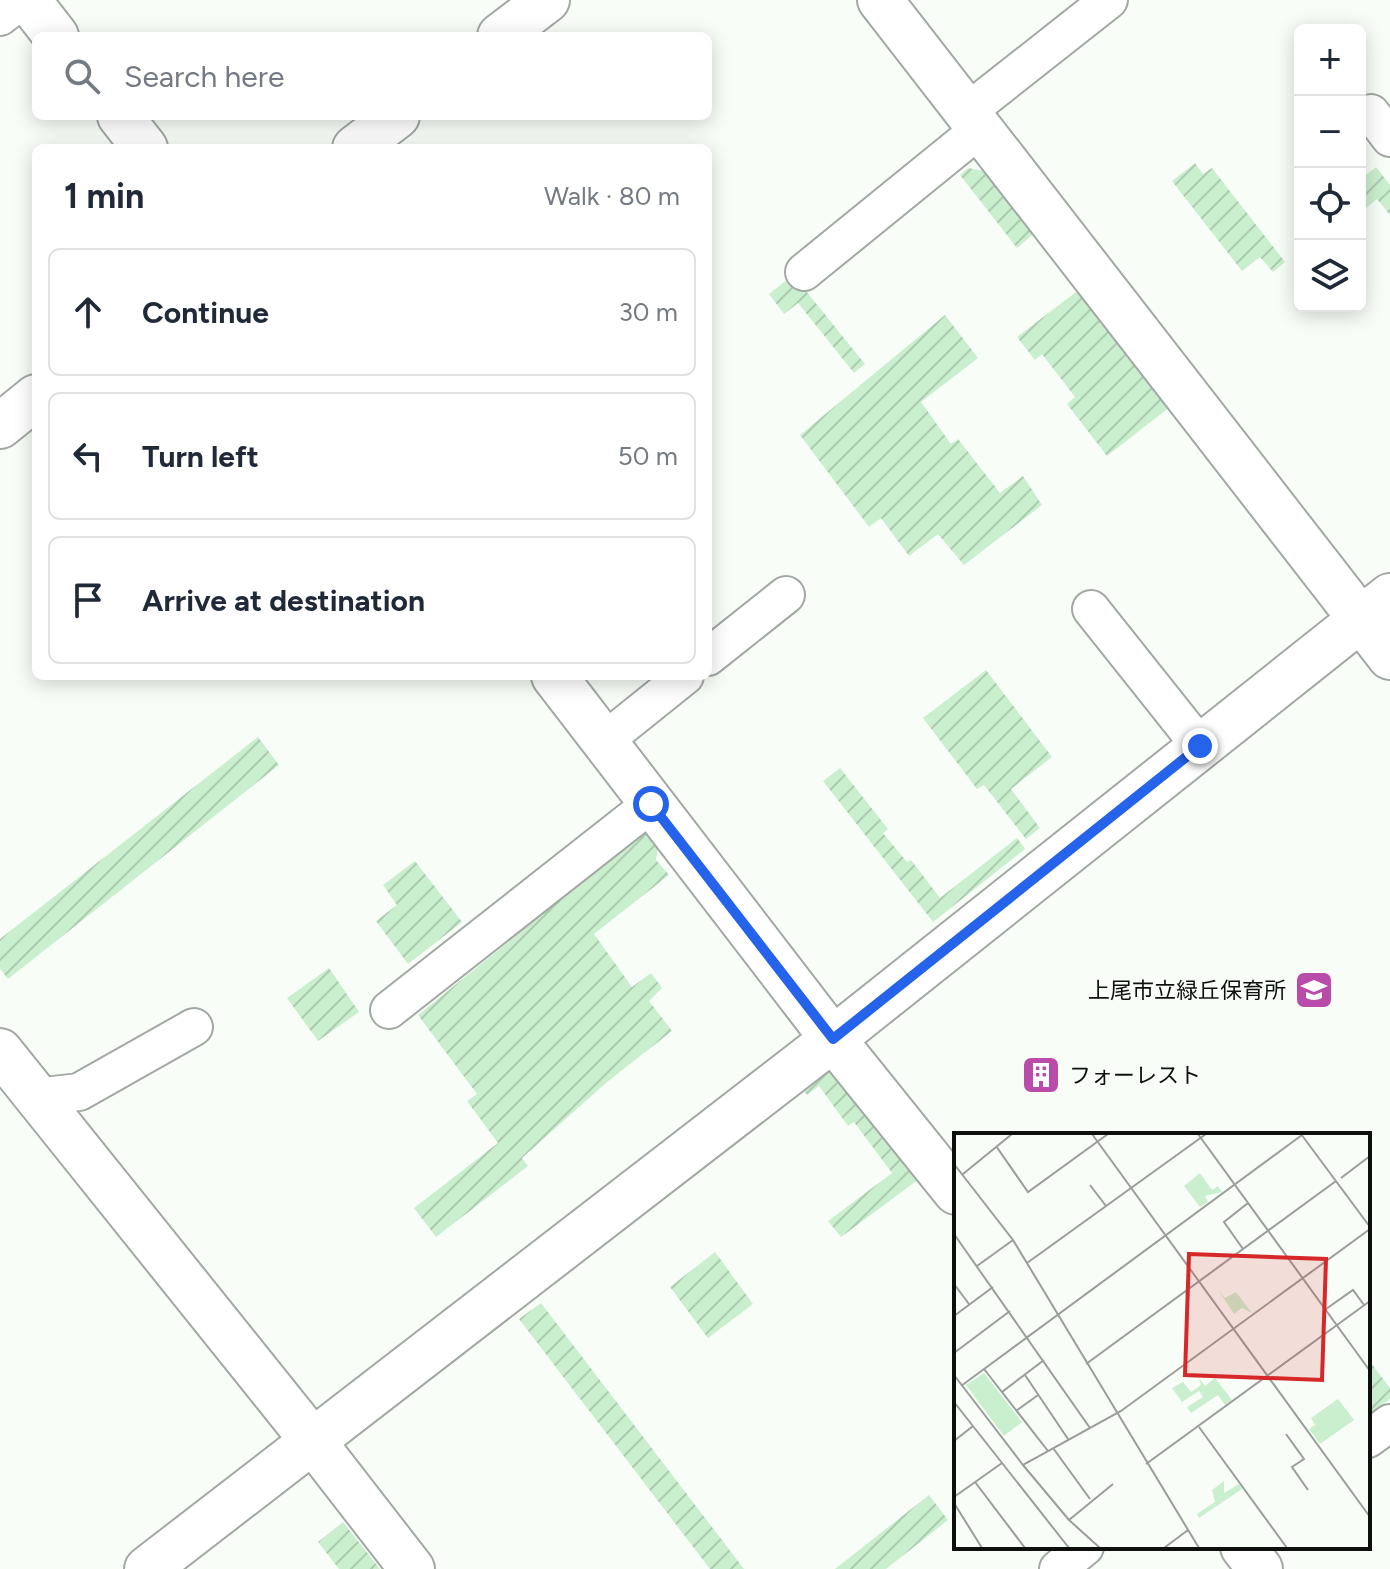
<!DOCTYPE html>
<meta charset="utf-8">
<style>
:root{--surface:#fff;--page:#f2f2f3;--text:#1f2937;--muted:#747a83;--line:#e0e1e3}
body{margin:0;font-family:Figtree,"Noto Sans JP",sans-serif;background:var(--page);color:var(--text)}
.controls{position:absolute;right:24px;top:24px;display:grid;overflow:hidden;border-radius:12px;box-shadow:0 4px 20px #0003}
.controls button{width:72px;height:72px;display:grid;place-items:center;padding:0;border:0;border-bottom:2px solid var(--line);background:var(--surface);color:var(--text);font:40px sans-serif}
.stop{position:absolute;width:24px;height:24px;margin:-18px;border:6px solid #2563eb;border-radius:50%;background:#fff}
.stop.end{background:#2563eb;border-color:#fff;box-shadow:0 2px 8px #0008}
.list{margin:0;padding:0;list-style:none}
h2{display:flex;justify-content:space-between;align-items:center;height:104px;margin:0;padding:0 32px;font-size:34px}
h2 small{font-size:26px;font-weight:400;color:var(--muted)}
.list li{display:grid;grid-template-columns:52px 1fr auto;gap:24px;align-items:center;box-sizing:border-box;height:128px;margin:0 16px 16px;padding:0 16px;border:2px solid var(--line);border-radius:12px}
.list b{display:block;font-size:30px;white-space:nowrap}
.list em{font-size:26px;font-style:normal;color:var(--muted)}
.icon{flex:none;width:44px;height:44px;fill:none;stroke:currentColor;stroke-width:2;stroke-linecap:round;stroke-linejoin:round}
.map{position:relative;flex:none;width:1390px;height:1569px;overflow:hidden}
.search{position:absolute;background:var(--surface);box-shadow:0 4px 20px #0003;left:32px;top:32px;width:680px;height:88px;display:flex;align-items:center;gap:20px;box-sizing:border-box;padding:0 28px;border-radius:12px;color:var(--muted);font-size:30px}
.panel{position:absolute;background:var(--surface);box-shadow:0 4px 20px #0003;left:32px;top:144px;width:680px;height:536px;border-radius:12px}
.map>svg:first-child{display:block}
.garden{fill:url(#garden-furrows)}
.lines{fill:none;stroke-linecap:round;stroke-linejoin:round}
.service-casing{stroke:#a3a8a4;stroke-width:40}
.minor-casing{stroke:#a3a8a4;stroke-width:48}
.service{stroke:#fff;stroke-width:36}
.minor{stroke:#fff;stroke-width:44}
.route{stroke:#2563eb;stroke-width:10}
.labels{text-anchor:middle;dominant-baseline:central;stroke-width:6;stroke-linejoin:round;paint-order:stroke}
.poi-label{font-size:22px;fill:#0e100e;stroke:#f8fdf8;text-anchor:end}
.inset-road{fill:none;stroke:#9a9e9a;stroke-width:2}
.view{fill:#d62828;fill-opacity:0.15;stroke:#d62828;stroke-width:4}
.inset-edge{fill:none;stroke:#0e100e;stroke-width:4}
</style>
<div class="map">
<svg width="1390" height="1569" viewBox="0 0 1390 1569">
<defs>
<pattern id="garden-furrows" width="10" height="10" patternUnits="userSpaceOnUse" patternTransform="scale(2)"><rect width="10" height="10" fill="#caefce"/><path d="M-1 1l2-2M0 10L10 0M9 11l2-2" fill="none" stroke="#acccb0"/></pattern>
</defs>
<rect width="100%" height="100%" fill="#f8fdf8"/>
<path class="garden" d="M 1195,163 L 1203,174 L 1212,168 L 1285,262 L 1273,272 L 1260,257 L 1242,271 L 1172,181 Z
M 1376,167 L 1390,185 L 1390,215 L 1377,199 L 1360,213 L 1360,180 Z
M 968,168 L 989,172 L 1036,232 L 1017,248 L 960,175 Z
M 793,275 L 865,364 L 854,373 L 798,303 L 784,314 L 769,294 Z
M 1080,289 L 1170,407 L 1107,456 L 1067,404 L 1075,397 L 1042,354 L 1035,360 L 1017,337 Z
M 945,315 L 978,358 L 921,402 L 951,444 L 958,439 L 1000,493 L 1023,476 L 1042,505 L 964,565 L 938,534 L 909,556 L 881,518 L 869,527 L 800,435 Z
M 986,670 L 1052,757 L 1011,789 L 1040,828 L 1026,839 L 984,785 L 977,789 L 923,718 Z
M 258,737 L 279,765 L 8,979 L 0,969 L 0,939 Z
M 840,768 L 888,829 L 883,833 L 907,862 L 911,860 L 940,898 L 1017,838 L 1025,849 L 933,922 L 823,781 Z
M 648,829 L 659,843 L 656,860 L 669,875 L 594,934 L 632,987 L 651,973 L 662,988 L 649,1001 L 672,1031 L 607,1082 L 522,1158 L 528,1166 L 436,1237 L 414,1208 L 498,1143 L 467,1101 L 477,1094 L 418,1015 Z
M 415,861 L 462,922 L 408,964 L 376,921 L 397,905 L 383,885 Z
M 329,968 L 359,1012 L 318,1041 L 287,998 Z
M 835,1065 L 919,1179 L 841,1237 L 828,1221 L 892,1173 L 854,1122 L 848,1126 L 819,1086 L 807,1095 L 803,1089 Z
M 715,1252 L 753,1304 L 708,1338 L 670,1287 Z
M 541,1303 L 744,1569 L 710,1569 L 519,1319 Z
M 1368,1359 L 1390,1388 L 1390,1399 L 1368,1416 Z
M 929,1495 L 948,1520 L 886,1569 L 835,1569 Z
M 343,1522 L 380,1569 L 339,1569 L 318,1542 Z"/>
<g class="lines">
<g class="service-casing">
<path id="service" d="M 0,17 L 22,0
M 967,112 L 1109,0
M 1371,113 L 1390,138
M 804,272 L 980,129
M 1091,609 L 1200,746
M 708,657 L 786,595
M 604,741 L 685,676
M 389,1010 L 651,804
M 36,1097 L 79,1092 L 194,1027
M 1368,1439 L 1390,1423
M 1058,1569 L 1085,1547"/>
</g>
<g class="minor-casing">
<path id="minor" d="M 28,0 L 56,36
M 880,0 L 1390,657
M 500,36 L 547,0
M 120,116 L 145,148
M 355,148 L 397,116
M 0,426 L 36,397
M 554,676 L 833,1039 L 956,1192
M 0,1051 L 312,1440 L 412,1569
M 1243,1547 L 1260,1569
M 147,1569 L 833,1039 L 1390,596"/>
</g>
<use href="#service" class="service"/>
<use href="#minor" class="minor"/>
</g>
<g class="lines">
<path class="route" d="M 651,804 L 833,1039 L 1200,746"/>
</g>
<defs>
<g id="school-square" transform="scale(2)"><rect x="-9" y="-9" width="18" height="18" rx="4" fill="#b94cab" stroke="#f8fdf8"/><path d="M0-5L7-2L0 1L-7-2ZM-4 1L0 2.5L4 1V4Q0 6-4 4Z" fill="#fff"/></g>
<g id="building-square" transform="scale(2)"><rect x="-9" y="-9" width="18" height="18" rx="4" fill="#b94cab" stroke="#f8fdf8"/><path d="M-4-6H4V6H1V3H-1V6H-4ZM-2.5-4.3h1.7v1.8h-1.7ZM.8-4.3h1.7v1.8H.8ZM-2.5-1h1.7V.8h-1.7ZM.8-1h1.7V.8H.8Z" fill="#fff"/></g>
</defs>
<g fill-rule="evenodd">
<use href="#school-square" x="1314" y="990"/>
<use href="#building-square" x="1041" y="1075"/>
</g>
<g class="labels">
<g class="poi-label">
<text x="1286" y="990">上尾市立緑丘保育所</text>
<text x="1069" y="1075" text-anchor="start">フォーレスト</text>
</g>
</g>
<g transform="translate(954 1133)">
<rect width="416" height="416" fill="#f8fdf8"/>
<path d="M 30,240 L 68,289 L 50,303 L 12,252 ZM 384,266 L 400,287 L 366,311 L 355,296 L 361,292 L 357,285 Z" fill="#caefce"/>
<path d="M 246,40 L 258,57 L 264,53 L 268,59 L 251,63 L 254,69 L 246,74 L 230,53 ZM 265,158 L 271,165 L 282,159 L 298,180 L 288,175 L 280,181 ZM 245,245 L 251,253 L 261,245 L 278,267 L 271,272 L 264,262 L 237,280 L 233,274 L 249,264 L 245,258 L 228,269 L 218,255 L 229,249 L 237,259 L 247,252 ZM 270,348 L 270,360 L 285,351 L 288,356 L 245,385 L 243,381 L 261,369 L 258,357 Z" fill="#caefce"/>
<path class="inset-road" d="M 138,1 L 416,384M 244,1 L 416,238M 347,1 L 416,94M 42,13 L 74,59 L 154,1M 0,31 L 59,107 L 245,415M 9,41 L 58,1M 387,45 L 416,23M 136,52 L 152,73M 0,101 L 136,295M 289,116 L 270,89 L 294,70M 73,130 L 252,1M 23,133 L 59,107M 0,151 L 15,171M 372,176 L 399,157 L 410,172M 0,183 L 39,154M 0,220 L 56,178M 132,231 L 382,48M 30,236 L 94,318M 0,242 L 69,332 L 167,278 L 416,96M 71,242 L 114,306M 7,253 L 348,2M 48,259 L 90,227M 0,269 L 115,415M 62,278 L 84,262M 245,294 L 333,415M 332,301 L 350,326 L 338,334 L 354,357M 0,308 L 19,293M 99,315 L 136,366M 192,331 L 416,168M 69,332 L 115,387M 21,349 L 71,415M 0,364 L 48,330M 0,370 L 28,415M 146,415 L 115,387 L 159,351M 210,415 L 234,397"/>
<path class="view" d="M 235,121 L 372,126 L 368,247 L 231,242 Z"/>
<rect width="416" height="416" class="inset-edge"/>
</g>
</svg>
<div class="controls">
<button>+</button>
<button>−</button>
<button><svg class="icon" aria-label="locate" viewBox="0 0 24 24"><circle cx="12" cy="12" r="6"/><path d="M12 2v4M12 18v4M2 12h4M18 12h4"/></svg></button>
<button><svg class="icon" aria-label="layers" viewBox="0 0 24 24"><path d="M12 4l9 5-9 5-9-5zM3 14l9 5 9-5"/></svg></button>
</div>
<div class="stop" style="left:651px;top:804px"></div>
<div class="stop end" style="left:1200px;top:746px"></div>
<div class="search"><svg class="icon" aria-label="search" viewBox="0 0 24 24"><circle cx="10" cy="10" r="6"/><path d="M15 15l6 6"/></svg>Search here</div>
<section class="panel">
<h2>1 min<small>Walk · 80 m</small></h2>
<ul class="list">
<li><svg class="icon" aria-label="ahead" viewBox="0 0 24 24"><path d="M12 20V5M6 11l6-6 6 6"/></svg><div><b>Continue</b></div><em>30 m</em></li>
<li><svg class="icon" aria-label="left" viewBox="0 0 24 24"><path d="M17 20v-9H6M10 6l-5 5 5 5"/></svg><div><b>Turn left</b></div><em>50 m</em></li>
<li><svg class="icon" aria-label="arrive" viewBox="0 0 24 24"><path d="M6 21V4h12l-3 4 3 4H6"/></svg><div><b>Arrive at destination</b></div></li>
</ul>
</section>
</div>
